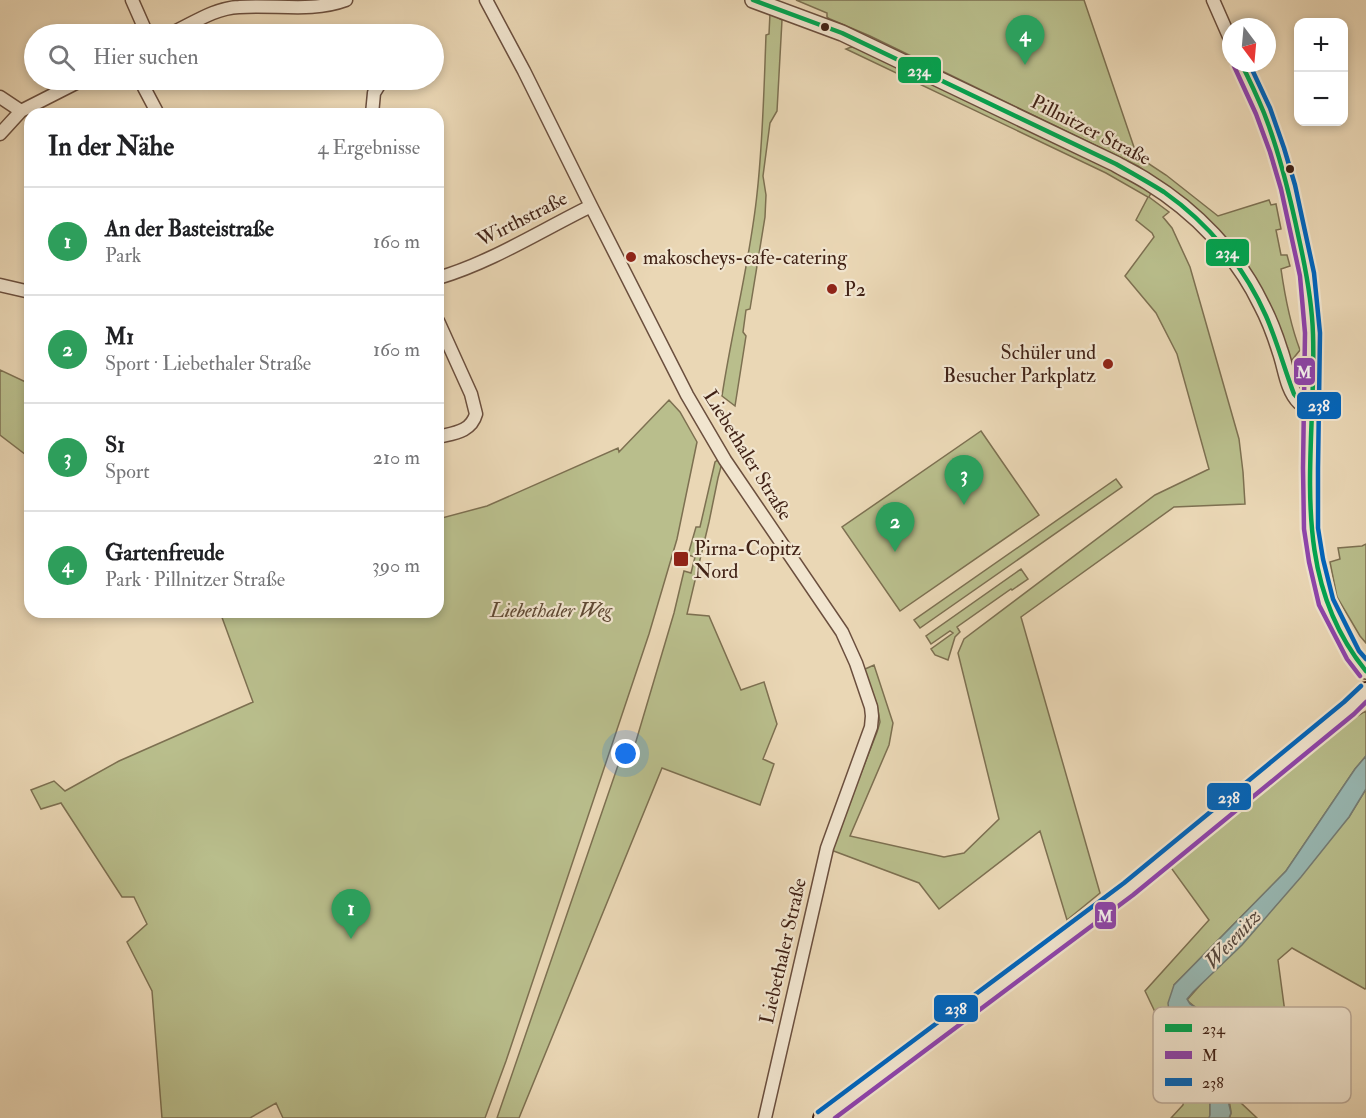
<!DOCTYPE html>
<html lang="de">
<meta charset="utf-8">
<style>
:root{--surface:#fff;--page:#f6f6f6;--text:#202124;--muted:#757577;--line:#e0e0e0;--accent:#8f2418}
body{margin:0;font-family:"IM FELL Double Pica",serif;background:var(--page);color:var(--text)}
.controls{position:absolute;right:18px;top:18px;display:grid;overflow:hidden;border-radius:12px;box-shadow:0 3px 9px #0003}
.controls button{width:54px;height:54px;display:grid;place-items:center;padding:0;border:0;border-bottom:2px solid var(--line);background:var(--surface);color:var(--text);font:30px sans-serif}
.compass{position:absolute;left:1222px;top:18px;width:54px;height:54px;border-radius:50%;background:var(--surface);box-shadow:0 3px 9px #0003;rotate:164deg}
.you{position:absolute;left:626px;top:754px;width:21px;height:21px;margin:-15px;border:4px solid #fff;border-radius:50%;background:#1a73e8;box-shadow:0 0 0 9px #1a73e833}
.badge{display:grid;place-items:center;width:39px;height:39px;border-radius:50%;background:var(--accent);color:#fff;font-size:20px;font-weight:700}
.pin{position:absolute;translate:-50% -50px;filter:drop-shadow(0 2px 3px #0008)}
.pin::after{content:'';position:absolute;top:32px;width:21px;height:18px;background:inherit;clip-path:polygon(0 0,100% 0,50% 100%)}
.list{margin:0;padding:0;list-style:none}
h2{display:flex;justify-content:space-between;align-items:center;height:78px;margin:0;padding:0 24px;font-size:26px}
h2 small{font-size:20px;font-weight:400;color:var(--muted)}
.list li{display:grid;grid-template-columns:39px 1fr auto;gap:18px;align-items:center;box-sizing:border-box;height:108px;padding:0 24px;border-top:2px solid var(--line)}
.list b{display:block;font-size:22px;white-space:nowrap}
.list p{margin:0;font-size:20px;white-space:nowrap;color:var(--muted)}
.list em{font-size:20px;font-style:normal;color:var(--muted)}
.icon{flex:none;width:33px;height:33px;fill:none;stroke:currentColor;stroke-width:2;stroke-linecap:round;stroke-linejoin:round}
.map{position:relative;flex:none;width:1366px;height:1118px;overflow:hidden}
.search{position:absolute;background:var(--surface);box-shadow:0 3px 9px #0003;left:24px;top:24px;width:420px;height:66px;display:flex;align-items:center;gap:15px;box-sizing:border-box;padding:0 21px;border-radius:33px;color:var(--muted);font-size:22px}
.panel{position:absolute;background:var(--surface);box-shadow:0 3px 9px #0003;left:24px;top:108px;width:420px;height:510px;border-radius:18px}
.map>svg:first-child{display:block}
.green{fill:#b9be8c;stroke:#7d7051;stroke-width:1.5}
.water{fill:#98b8b3;stroke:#757c74;stroke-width:1.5}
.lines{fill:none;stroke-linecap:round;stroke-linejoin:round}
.minor-casing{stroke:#6b4f3e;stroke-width:15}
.tertiary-casing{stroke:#6b4f3e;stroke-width:18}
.secondary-casing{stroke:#412216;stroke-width:20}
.minor{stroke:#f1e5cf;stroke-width:12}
.tertiary{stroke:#f1e5cf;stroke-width:15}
.secondary{stroke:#f1e5cf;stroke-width:16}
.bus-1-casing{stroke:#f1e5cf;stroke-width:9}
.bus-2-casing{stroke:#f1e5cf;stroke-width:9}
.bus-3-casing{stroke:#f1e5cf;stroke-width:9}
.bus-1{stroke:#00a651;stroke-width:4.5}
.bus-2{stroke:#8e44ad;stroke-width:4.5}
.bus-3{stroke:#0065bd;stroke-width:4.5}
.bus-dot{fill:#412216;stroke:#f1e5cf;stroke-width:2}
.poi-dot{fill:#8f2418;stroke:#f1e5cf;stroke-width:2}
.labels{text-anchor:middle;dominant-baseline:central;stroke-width:4.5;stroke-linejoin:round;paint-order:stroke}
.street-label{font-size:20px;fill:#412216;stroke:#f1e5cf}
.poi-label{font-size:20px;fill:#412216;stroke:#f1e5cf;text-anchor:start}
.park-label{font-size:20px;font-style:italic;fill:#5f4934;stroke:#f1e5cf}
.water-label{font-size:21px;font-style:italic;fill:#57483d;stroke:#f1e5cf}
.key{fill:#f1e5cf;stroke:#bcaa98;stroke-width:1.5}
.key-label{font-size:16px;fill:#412216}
.line-badge{stroke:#f1e5cf;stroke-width:2}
.badge-label{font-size:16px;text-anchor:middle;font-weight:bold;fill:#fff}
</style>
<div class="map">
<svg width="1366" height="1118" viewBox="0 0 1366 1118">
<rect width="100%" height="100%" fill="#ead7b5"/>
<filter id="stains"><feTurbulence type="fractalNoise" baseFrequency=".00333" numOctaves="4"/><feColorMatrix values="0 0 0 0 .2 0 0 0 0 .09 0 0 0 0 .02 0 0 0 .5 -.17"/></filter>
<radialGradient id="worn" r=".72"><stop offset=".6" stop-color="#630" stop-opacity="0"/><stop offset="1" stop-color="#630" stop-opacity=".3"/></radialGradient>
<path class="green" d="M 796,0 L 1084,0 L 1137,156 L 1166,175 L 1218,216 L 1269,200 L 1271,205 L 1276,204 L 1281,229 L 1276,230 L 1281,255 L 1287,255 L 1290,266 L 1281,269 C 1285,297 1290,324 1300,350 L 1292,360 L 1290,360 L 1277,322 L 1176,194 L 1138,166 L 870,36 L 830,19 L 827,17 L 827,13 Z
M 770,13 L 782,20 L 777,111 L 770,123 L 763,176 L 766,195 L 765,217 L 750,309 L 746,310 L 743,332 L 746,336 L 735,406 L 722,396 C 732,329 750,262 757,194 C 763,141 764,88 766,35 L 769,34 Z
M 851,47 L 857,48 L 1110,166 L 1151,193 L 1149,197 L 1169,212 L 1163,217 L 1172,228 L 1190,267 L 1239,439 L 1243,472 L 1245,504 L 1174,507 L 1021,617 L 1100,893 L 1067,920 L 1040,831 L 939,909 L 919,883 L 831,850 L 877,732 L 880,722 L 877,705 L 863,670 L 874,665 L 893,723 L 889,745 L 850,836 L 944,857 L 964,853 L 999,819 L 958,653 L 964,639 L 1155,495 L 1209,469 L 1177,354 L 1156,313 L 1125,276 L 1154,237 L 1152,233 L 1136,220 L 1148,197 L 1106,173 L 846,49 Z
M 0,370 L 30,384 L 30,458 L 0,435 Z
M 669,400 L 680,412 L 697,442 L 677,539 L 649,634 L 506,1061 L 485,1118 L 283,1118 L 276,1103 L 250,1118 L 162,1118 L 152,991 L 127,942 L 147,924 L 134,897 L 122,897 L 61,803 L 41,809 L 31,790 L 54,781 L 65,791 L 119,761 L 253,702 L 220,612 L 438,612 L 438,519 L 487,506 L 618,448 L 619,452 Z
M 981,431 L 1039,515 L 900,611 L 842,527 Z
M 719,459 L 722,463 L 718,478 L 709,522 L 687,614 L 709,616 L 741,690 L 764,682 L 777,724 L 763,759 L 774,764 L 760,805 L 662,768 L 519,1118 L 497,1118 L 625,745 L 634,748 L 674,613 L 684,571 L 691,573 L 695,557 L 688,555 L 696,527 L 700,527 L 715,462 Z
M 1116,479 L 1122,487 L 920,628 L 914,620 Z
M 1366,544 L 1366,643 L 1360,636 L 1337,597 L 1330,562 L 1340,559 L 1338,548 L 1362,546 Z
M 1021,569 L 1028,579 L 1012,590 L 1011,589 L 957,627 L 960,632 L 955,637 L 948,660 L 935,655 L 931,649 L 953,633 L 950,631 L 931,644 L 926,636 Z
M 1366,711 L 1366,756 L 1355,769 L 1286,871 L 1174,985 L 1184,1033 L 1194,1044 L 1210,1083 L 1210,1116 L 1209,1118 L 1171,1118 L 1183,1105 L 1187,1079 L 1145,991 L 1209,920 L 1169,865 L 1335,729 Z
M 1366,789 L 1366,988 L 1365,989 L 1292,948 L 1278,960 L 1286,1020 L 1239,1101 L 1257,1118 L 1229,1118 C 1230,1116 1231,1115 1231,1113 C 1231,1105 1212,1025 1208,1018 C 1202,1010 1193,1007 1187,1000 L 1349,817 Z"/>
<path class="water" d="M 1366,756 L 1366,789 L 1349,817 L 1301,877 L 1242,945 L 1193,992 L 1187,999 L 1190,1004 L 1200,1010 L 1209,1020 L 1231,1113 L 1229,1118 L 1209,1118 L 1210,1115 L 1210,1083 L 1194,1045 L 1184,1033 L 1170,1020 L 1168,1003 L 1174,985 L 1286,871 L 1355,769 Z"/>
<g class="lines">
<g class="minor-casing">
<path id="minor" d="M 132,0 L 147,34
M 486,0 L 524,71 L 591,206 L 687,395 L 725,460 L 842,632 L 856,663 L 871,707 L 872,716 L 871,727 L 827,848 L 765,1118
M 1213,0 L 1231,41
M 170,34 C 192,24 214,8 239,7 C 275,4 311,13 346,0
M 1241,63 L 1263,111 L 1277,150 L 1288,187 L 1303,250 L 1307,275 L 1312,315 L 1312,408
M 140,80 L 158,114
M 0,97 L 21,111
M 372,114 L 374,93 L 382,80
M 0,134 L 21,111 L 82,80
M 438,278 C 492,262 540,231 591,206
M 0,285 L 30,292
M 438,321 L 471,394 L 476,414 C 471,432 454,433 438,437"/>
</g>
<g class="tertiary-casing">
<path id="tertiary" d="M 753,0 L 842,33 L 1116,164 C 1126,170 1137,175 1148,182 C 1195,211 1237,254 1261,304 C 1269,319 1275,335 1280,351 C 1286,367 1287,389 1300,402 C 1303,405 1307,406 1312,408 L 1310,468 L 1311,529 L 1316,560 L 1326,602 L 1353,655 L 1366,671"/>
</g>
<g class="secondary-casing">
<path id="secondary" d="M 822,1118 L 1129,889 L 1269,774 L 1349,708 L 1366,691"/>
</g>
<use href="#minor" class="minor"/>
<use href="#tertiary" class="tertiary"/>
<use href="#secondary" class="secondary"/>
<g class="bus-1-casing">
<path id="bus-1" d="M 753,0 L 842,33 L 1116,164 C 1132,173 1148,182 1164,192 C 1208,223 1244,266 1266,316 C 1277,341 1284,368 1294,394 L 1302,403 L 1312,408
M 1241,63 C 1249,79 1257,96 1264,113 C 1280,154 1290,196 1299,239 C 1306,270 1312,302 1313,334 C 1317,450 1285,572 1366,671"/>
</g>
<g class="bus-2-casing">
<path id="bus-2" d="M 1234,66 L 1256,114 L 1270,152 L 1281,189 L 1300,276 L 1305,333 L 1303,468 L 1304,529 L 1309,562 L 1319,605 L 1347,659 L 1360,676
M 835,1118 L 1133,895 L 1354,714 L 1366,702"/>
</g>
<g class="bus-3-casing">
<path id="bus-3" d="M 1249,63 L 1270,108 L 1284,148 L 1295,185 L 1314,273 L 1320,333 L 1318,468 L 1318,528 L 1323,559 L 1333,599 L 1359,651 L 1366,659
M 818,1112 L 1124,883 L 1344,702 L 1361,686"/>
</g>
<use href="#bus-1" class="bus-1"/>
<use href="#bus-2" class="bus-2"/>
<use href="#bus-3" class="bus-3"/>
</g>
<g class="bus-dot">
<circle cx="825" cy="27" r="5"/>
<circle cx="1290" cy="169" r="5"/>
</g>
<g class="poi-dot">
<circle cx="631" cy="257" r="6"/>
<circle cx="832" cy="289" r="6"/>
<circle cx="1108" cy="364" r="6"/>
<rect x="673" y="551" width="16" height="16" rx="3"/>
</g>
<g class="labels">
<g class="street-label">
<text transform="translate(1091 130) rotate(27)">Pillnitzer Straße</text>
<text transform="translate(522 219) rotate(-27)">Wirthstraße</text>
<text transform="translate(748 455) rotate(58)">Liebethaler Straße</text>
<text transform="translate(783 951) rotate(-77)">Liebethaler Straße</text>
</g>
<g class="poi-label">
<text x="643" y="257">makoscheys-cafe-catering</text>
<text x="844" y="289">P2</text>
<text x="1096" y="352" text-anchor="end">Schüler und<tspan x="1096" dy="23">Besucher Parkplatz</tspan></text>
<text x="694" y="548">Pirna-Copitz<tspan x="694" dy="23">Nord</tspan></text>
</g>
<g class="park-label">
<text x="551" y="610">Liebethaler Weg</text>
</g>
<g class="water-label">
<text transform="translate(1233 939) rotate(-47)">Wesenitz</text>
</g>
</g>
<rect x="1153" y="1007" width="198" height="96" rx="9" class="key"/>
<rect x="1165" y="1024" width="27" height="8" fill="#00a651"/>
<rect x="1165" y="1051" width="27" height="8" fill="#8e44ad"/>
<rect x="1165" y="1078" width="27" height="8" fill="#0065bd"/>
<g class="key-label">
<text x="1202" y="1034">234</text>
<text x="1202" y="1061">M</text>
<text x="1202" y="1088">238</text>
</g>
<g class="line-badge">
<rect x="897" y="56" width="45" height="28" rx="6" fill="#00a651"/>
<rect x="1205" y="238" width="45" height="29" rx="6" fill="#00a651"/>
<rect x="1293" y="357" width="23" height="29" rx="6" fill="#8e44ad"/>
<rect x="1296" y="391" width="46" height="29" rx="6" fill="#0065bd"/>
<rect x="1206" y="782" width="46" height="29" rx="6" fill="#0065bd"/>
<rect x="1094" y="901" width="23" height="29" rx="6" fill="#8e44ad"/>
<rect x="933" y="994" width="46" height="29" rx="6" fill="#0065bd"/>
</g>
<g class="badge-label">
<text x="919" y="76">234</text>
<text x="1227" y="258">234</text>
<text x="1304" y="378">M</text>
<text x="1319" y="411">238</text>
<text x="1229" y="803">238</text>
<text x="1105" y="922">M</text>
<text x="956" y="1014">238</text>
</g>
<rect width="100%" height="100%" filter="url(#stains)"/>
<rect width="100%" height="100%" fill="url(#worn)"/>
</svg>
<div class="controls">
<button>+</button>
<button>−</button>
</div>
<svg class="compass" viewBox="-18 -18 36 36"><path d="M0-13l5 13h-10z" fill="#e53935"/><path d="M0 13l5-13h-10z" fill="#757577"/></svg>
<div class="you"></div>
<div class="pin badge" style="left:351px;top:939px;background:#2e9e5b">1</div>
<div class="pin badge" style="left:895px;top:552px;background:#2e9e5b">2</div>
<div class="pin badge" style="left:964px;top:505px;background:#2e9e5b">3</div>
<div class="pin badge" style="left:1025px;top:65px;background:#2e9e5b">4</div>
<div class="search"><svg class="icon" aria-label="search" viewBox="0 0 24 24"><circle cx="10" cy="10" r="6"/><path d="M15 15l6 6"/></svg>Hier suchen</div>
<section class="panel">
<h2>In der Nähe<small>4 Ergebnisse</small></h2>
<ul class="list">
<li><span class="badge" style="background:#2e9e5b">1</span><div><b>An der Basteistraße</b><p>Park</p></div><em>160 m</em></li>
<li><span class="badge" style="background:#2e9e5b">2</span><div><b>M1</b><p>Sport · Liebethaler Straße</p></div><em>160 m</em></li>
<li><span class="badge" style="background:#2e9e5b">3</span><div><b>S1</b><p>Sport</p></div><em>210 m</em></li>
<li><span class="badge" style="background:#2e9e5b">4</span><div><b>Gartenfreude</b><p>Park · Pillnitzer Straße</p></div><em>390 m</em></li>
</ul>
</section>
</div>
